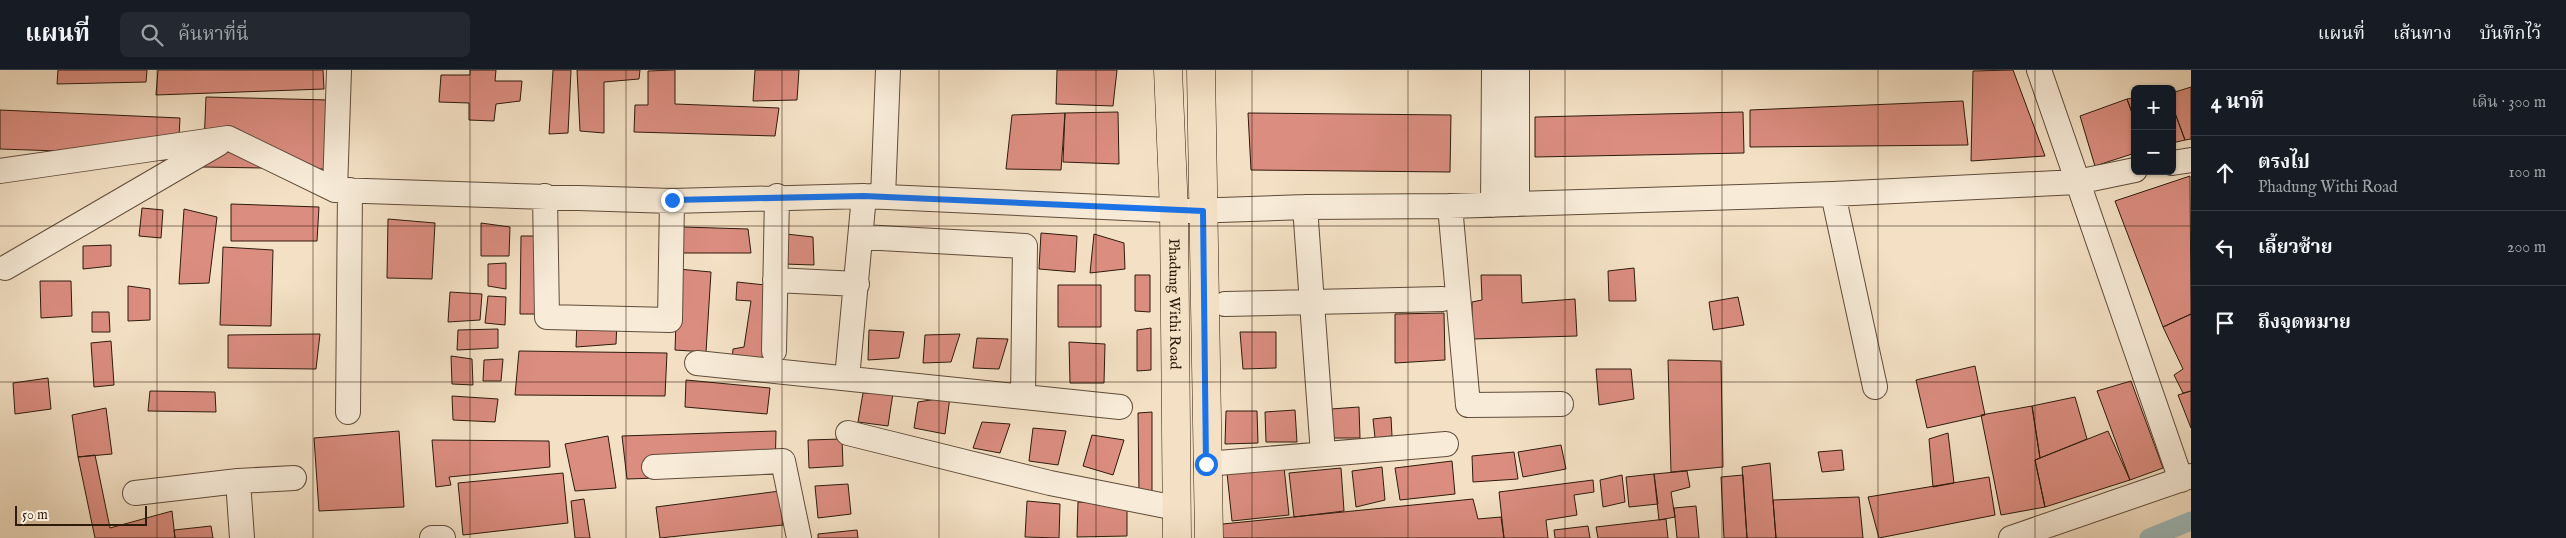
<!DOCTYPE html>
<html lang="th">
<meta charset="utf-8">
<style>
:root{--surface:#171b24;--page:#242831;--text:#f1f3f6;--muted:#9ea1a6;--line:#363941}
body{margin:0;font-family:"IM FELL English","Noto Serif Thai",serif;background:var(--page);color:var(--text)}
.controls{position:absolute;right:15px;top:15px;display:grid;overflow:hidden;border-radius:8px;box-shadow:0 1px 4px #0004}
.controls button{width:45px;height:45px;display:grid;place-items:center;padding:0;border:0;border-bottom:1px solid var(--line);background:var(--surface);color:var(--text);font:25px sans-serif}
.scale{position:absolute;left:15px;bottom:12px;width:132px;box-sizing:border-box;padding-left:5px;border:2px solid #2e1b0c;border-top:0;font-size:14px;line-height:18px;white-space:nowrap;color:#2e1b0c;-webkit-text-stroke:4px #f8ecd9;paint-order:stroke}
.stop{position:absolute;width:15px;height:15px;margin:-11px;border:4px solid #1a73e8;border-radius:50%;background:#fff}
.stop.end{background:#1a73e8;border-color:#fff;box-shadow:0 1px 5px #0008}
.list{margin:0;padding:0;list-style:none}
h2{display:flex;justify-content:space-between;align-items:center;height:65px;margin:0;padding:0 20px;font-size:21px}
h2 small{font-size:16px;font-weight:400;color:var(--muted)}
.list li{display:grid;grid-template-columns:32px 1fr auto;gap:15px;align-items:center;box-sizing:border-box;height:75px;padding:0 20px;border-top:1px solid var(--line)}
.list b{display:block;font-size:19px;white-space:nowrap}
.list p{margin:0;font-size:16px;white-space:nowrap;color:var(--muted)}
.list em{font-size:16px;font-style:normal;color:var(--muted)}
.icon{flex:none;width:28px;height:28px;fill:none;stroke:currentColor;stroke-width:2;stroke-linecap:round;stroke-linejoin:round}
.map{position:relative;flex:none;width:2191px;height:468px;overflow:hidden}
header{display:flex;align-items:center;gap:30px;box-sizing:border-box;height:70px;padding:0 25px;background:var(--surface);border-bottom:1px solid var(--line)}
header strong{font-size:24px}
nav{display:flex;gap:28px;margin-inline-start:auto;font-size:18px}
.search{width:350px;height:45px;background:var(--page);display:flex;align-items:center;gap:12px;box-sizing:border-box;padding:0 18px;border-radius:8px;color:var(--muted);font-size:19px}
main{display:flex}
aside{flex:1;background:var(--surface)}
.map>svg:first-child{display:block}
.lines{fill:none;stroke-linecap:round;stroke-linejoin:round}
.canal{stroke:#9ebcbd;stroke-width:19}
.building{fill:#db8d80;stroke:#2e1b0c}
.minor-casing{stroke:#604c3a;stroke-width:26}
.major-casing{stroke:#2e1b0c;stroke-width:29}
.minor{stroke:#f8ecd9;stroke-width:24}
.major{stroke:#f4e1c5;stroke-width:28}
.route{stroke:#1a73e8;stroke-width:6}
.grid{fill:none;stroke:#2e1b0c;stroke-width:1;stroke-opacity:0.55}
.labels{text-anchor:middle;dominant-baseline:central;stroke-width:4.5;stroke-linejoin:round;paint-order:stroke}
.street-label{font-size:15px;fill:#2e1b0c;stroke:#f8ecd9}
</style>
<header>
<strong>แผนที่</strong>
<div class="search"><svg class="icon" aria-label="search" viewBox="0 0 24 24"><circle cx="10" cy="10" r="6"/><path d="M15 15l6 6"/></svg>ค้นหาที่นี่</div>
<nav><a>แผนที่</a><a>เส้นทาง</a><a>บันทึกไว้</a></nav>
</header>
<main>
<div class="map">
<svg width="2191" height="468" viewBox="0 0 2191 468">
<rect width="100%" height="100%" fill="#f4e1c5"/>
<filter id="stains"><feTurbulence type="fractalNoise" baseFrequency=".004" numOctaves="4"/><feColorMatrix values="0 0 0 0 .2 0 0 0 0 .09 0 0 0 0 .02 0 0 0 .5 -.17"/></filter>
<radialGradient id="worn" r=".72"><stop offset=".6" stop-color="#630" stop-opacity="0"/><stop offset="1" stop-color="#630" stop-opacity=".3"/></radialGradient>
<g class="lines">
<path class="canal" d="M 2149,468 L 2191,451"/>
</g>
<path class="building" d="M 58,0 L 147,0 L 146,12 L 57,14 Z
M 158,0 L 323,0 L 324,19 L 156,25 Z
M 470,0 L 496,0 L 495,11 L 522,11 L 520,31 L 496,34 L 494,51 L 469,50 L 469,33 L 439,32 L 441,5 L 470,5 Z
M 553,0 L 571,0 L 568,63 L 549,64 Z
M 577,0 L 640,0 L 639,9 L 604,12 L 604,63 L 580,61 Z
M 675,0 L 675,34 L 779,38 L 775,66 L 634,62 L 635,35 L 648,35 L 648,1 Z
M 755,0 L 799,0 L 797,30 L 753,31 Z
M 1057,0 L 1117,0 L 1113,36 L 1056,34 Z
M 2013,0 L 2045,86 L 1971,91 L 1973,1 Z
M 2191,17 L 2191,69 L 2185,70 L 2172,35 L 2172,23 Z
M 206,27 L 329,30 L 324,99 L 203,97 Z
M 2135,28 L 2135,51 L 2127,29 Z
M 2127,29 L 2135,51 L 2135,83 L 2095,96 L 2080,46 Z
M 1963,31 L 1968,75 L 1750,77 L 1750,40 Z
M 2172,35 L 2185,70 L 2172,73 Z
M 0,40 L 180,48 L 178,85 L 0,79 Z
M 1118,42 L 1119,94 L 1063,92 L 1065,43 Z
M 1743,42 L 1744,83 L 1535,87 L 1535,47 Z
M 1065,43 L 1061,100 L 1006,99 L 1012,45 Z
M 1248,43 L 1451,45 L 1450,102 L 1251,100 Z
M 2190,106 L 2191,244 L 2163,257 L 2115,131 Z
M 231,134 L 319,137 L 317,171 L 231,171 Z
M 142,138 L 163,140 L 161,168 L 139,166 Z
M 184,139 L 217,147 L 209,213 L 179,214 Z
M 388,149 L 435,153 L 432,209 L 387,208 Z
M 481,153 L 510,157 L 509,186 L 481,186 Z
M 683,157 L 748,159 L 751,183 L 682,183 Z
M 1041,163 L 1077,166 L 1075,202 L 1039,199 Z
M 786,164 L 813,167 L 814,195 L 784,194 Z
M 1094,164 L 1124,173 L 1125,199 L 1090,203 Z
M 521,166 L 539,166 L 541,244 L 520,244 Z
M 111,175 L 111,196 L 83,199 L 83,176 Z
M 223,177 L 273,180 L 271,256 L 220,255 Z
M 506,193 L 506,219 L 488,216 L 488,194 Z
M 1634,198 L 1636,231 L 1609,231 L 1608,201 Z
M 678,199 L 711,202 L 706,282 L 675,280 Z
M 1135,205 L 1150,205 L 1150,242 L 1135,241 Z
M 1481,205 L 1521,205 L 1522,233 L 1575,229 L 1577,266 L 1472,269 L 1472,232 L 1482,230 Z
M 40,211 L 71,211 L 72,246 L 41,248 Z
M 737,212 L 765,215 L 762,292 L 732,291 L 733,279 L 744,277 L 751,231 L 736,230 Z
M 1058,215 L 1101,215 L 1101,257 L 1058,257 Z
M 128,216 L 150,219 L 150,250 L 128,251 Z
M 450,222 L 482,224 L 480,250 L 448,252 Z
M 488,226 L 506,227 L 505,255 L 485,253 Z
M 1738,227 L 1744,255 L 1713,260 L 1709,232 Z
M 92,242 L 109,242 L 110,262 L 92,262 Z
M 1444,243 L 1445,290 L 1395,293 L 1395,244 Z
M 2191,244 L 2191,321 L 2183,323 L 2174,305 L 2183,299 L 2163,257 Z
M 577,251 L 617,251 L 616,274 L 576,277 Z
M 1151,258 L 1151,300 L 1137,301 L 1137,260 Z
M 498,259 L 498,278 L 457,280 L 458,260 Z
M 869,260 L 904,262 L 899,288 L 868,290 Z
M 1240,262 L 1276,262 L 1276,298 L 1243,299 Z
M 320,264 L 316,299 L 228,298 L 228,265 Z
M 960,264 L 951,292 L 923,293 L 925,265 Z
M 977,268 L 1008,269 L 999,299 L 973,298 Z
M 111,271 L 114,315 L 94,317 L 91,273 Z
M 1069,272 L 1105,274 L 1104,313 L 1070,313 Z
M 519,281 L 667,283 L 665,326 L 515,325 Z
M 451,286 L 472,289 L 473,315 L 452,314 Z
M 503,289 L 501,311 L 483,311 L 484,290 Z
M 1668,290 L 1721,291 L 1723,397 L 1671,402 Z
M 1975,296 L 1985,345 L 1927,358 L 1916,310 Z
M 1596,299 L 1631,299 L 1634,329 L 1599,335 Z
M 48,308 L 51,339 L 15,344 L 13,313 Z
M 686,310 L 770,318 L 767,344 L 685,337 Z
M 2131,311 L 2163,398 L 2130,410 L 2097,321 Z
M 150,321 L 215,322 L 216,342 L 148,341 Z
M 2191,321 L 2191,358 L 2178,325 Z
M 863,323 L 893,323 L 888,356 L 858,352 Z
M 452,326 L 498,329 L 495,352 L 453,350 Z
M 950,327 L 945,364 L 914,358 L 918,332 Z
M 2075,327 L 2087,369 L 2040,388 L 2032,336 Z
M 2032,336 L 2040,388 L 2035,390 L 2045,437 L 2001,445 L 1981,345 Z
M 1359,337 L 1360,368 L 1334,368 L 1331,339 Z
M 106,338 L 112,384 L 78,387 L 72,345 Z
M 1295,340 L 1297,372 L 1266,372 L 1265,342 Z
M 1226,341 L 1257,341 L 1258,373 L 1225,374 Z
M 1152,342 L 1152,426 L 1139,424 L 1138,343 Z
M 1391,347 L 1392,366 L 1375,368 L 1373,349 Z
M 982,352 L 1010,354 L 1000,383 L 973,378 Z
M 1033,358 L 1066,361 L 1058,395 L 1029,391 Z
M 399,361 L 404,437 L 319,441 L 314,368 Z
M 776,361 L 775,404 L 627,409 L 622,366 Z
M 2108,361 L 2130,410 L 2045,437 L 2035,390 Z
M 1948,363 L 1954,413 L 1933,417 L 1929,369 Z
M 1092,365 L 1124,370 L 1113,405 L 1083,396 Z
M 608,366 L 616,418 L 575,421 L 565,374 Z
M 842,369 L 843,396 L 809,398 L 808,370 Z
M 432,370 L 549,371 L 550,397 L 449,407 L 451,415 L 436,417 Z
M 1561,375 L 1566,399 L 1523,407 L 1518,382 Z
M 1842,380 L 1844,400 L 1822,402 L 1818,382 Z
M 1514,382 L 1518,409 L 1473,412 L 1472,386 Z
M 95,385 L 110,458 L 172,441 L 175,468 L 95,468 L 78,387 Z
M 1452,391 L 1455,424 L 1400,430 L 1395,398 Z
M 1770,393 L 1776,468 L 1747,468 L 1742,397 Z
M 1284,397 L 1289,445 L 1232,451 L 1227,403 Z
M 1382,397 L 1385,430 L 1356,437 L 1352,401 Z
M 1341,398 L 1344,441 L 1294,447 L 1289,403 Z
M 1687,401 L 1690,417 L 1671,422 L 1675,447 L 1659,450 L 1654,404 Z
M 563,403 L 568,453 L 463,465 L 458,413 Z
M 1654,404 L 1658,434 L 1629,437 L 1626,407 Z
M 1622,405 L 1625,432 L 1603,437 L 1600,410 Z
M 1743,405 L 1747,468 L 1724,468 L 1721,407 Z
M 1989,407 L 1995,445 L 1879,468 L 1868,427 Z
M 1593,410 L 1594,422 L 1574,425 L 1577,445 L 1546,450 L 1548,468 L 1504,468 L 1499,422 Z
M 848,414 L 851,444 L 818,448 L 815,416 Z
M 780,421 L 783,455 L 660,468 L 656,437 Z
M 1859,427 L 1863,468 L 1776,468 L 1773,430 Z
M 584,429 L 590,468 L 575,468 L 571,431 Z
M 1473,429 L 1478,449 L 1501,447 L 1504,468 L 1214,468 L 1213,455 Z
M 1027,431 L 1060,434 L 1059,468 L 1025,467 Z
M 1078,432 L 1127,434 L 1127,466 L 1077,467 Z
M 1696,436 L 1699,468 L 1677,468 L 1674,438 Z
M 1666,449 L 1668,468 L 1598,468 L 1596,457 Z
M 211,456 L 213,468 L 175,468 L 174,460 Z
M 1588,456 L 1590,468 L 1555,468 L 1554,460 Z
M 857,460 L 858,468 L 818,468 L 818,464 Z"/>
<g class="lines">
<g class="minor-casing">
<path id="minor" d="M 1517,0 L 1517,134
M 2039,0 L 2181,410
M 2172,93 L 2191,90
M 0,101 L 228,68 L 335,120 L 672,131 L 864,126 L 1190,141 L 1305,137 L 1450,136 L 1833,124 L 2077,112 L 2135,100
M 335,120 L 339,0
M 1833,124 L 1875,317
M 545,126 L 547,247 L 670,250 L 672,131
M 883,127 L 888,0
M 1493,135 L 1494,0
M 1450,136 L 1468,335 L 1561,334
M 1305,137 L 1323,384
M 862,167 L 1025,176 L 1023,327
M 5,198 L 218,74
M 775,210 L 857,214
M 1225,234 L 1442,229
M 774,281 L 777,126
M 697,293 L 1120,337
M 847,308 L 864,126
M 348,342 L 350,120
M 848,363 L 1050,413 L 1176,438
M 1206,394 L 1446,374
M 654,397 L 783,391 L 799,468
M 238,411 L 242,468
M 135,423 L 238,411 L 294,408
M 432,468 L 443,468
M 2011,468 L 2191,406"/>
</g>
<g class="major-casing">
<g id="major">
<path id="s1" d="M 1168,0 L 1174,141 L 1177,468"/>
<path d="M 1201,0 L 1209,468"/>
</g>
</g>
<use href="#minor" class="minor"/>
<use href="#major" class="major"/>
</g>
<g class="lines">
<path class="route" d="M 672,130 L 864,126 L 1203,141 L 1206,394"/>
</g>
<path class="grid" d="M 157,0 L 157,468M 313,0 L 313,468M 470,0 L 470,468M 626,0 L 626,468M 782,0 L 782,468M 939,0 L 939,468M 1096,0 L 1096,468M 1252,0 L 1252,468M 1408,0 L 1408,468M 1565,0 L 1565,468M 1722,0 L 1722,468M 1878,0 L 1878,468M 2035,0 L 2035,468M 0,156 L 2191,156M 0,312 L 2191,312"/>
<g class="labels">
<g class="street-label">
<text stroke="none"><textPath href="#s1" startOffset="234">Phadung Withi Road</textPath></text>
</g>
</g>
<rect width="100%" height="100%" filter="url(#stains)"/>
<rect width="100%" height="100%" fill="url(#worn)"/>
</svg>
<div class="controls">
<button>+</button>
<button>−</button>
</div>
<div class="scale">50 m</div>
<div class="stop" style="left:1206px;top:394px"></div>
<div class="stop end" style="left:672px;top:130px"></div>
</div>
<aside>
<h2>4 นาที<small>เดิน · 300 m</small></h2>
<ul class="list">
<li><svg class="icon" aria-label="ahead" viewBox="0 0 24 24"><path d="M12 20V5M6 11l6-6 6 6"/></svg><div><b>ตรงไป</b><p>Phadung Withi Road</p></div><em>100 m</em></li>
<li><svg class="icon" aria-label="left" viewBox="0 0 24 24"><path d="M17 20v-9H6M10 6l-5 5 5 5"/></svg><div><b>เลี้ยวซ้าย</b></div><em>200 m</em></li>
<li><svg class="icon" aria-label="arrive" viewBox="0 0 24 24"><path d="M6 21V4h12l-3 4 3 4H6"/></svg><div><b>ถึงจุดหมาย</b></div></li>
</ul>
</aside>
</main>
